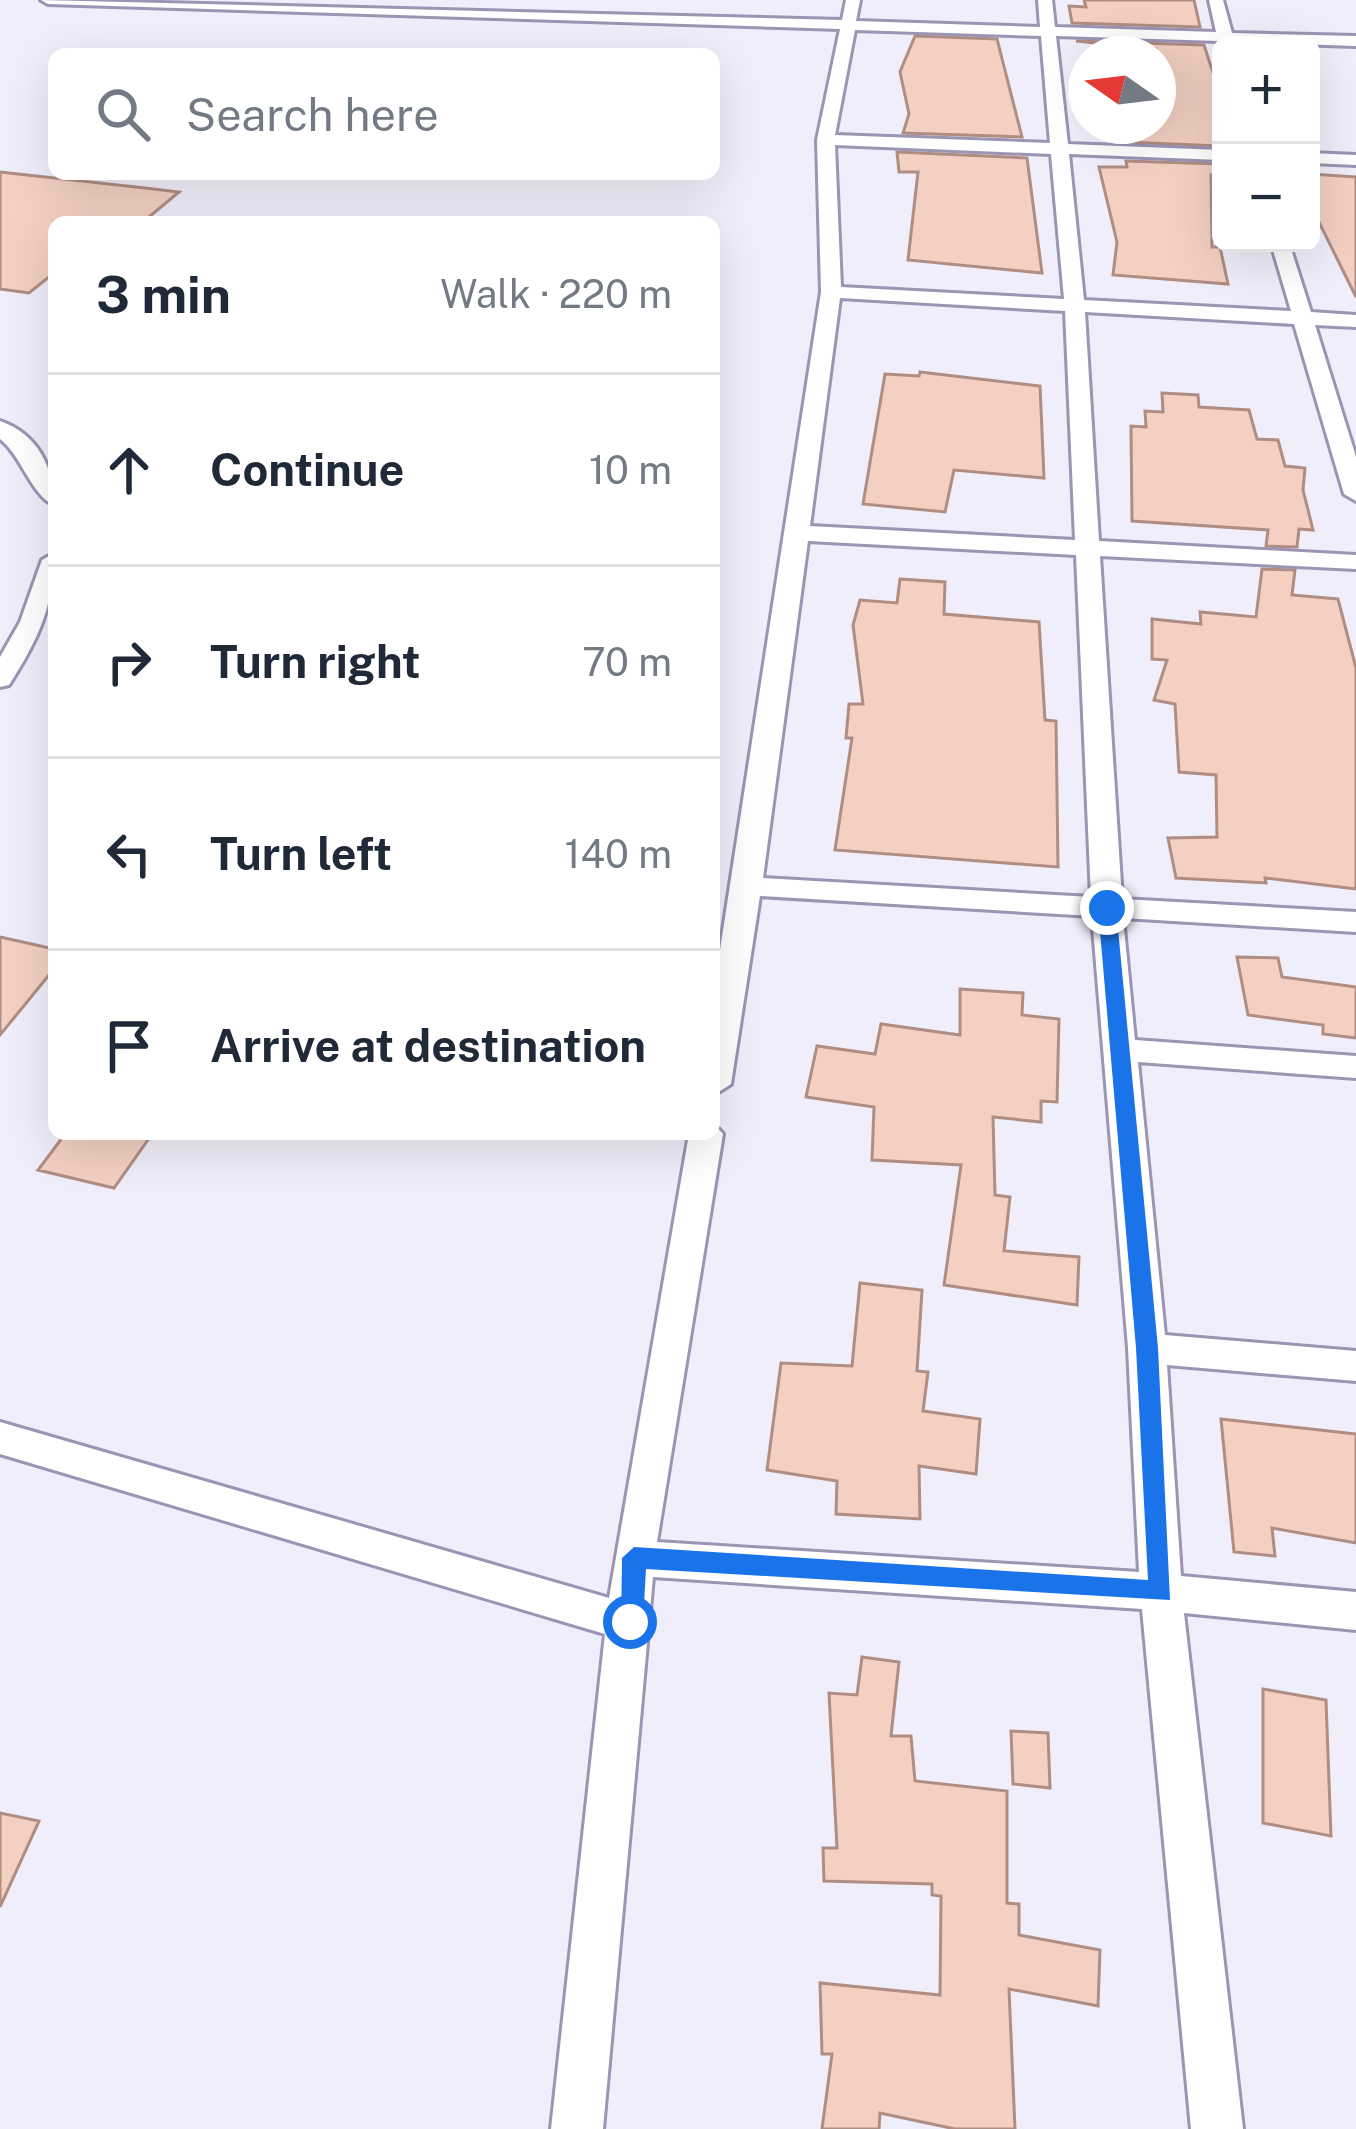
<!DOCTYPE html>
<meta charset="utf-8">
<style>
:root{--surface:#fff;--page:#f6f6f7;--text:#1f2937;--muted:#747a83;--line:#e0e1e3}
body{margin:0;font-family:"Public Sans",sans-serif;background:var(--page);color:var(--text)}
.controls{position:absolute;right:36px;top:36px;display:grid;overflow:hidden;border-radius:18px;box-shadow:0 12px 48px #0002}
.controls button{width:108px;height:108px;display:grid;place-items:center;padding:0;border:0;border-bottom:3px solid var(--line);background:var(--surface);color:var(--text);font:60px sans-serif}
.compass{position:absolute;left:1068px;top:36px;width:108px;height:108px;border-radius:50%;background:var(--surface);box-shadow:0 12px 48px #0002;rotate:284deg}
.stop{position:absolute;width:36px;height:36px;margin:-27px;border:9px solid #1a73e8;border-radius:50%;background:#fff}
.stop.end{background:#1a73e8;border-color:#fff;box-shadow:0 3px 12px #0008}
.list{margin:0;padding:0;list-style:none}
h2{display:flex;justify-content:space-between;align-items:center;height:156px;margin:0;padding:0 48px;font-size:51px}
h2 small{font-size:39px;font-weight:400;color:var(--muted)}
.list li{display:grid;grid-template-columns:78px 1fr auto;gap:36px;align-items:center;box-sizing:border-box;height:192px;padding:0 48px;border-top:3px solid var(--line)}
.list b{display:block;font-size:45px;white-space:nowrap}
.list em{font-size:39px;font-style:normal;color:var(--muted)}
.icon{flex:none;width:66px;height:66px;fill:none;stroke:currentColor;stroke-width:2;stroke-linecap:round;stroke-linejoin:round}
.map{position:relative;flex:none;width:1356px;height:2129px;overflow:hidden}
.search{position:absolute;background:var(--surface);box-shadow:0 12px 48px #0002;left:48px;top:48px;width:672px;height:132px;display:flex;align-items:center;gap:30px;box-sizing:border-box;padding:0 42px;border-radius:18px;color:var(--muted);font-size:45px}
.panel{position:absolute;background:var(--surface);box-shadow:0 12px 48px #0002;left:48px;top:216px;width:672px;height:924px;border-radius:18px}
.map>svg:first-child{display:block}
.building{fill:#f4d0c3;stroke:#b08d82;stroke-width:3}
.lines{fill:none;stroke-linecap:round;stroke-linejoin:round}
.minor-casing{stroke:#9b94b3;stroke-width:6}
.minor{fill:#fff;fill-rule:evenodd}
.route{fill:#1a73e8}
</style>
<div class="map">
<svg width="1356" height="2129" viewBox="0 0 1356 2129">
<rect width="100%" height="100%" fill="#f1eefb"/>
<path class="building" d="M 1084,0 L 1194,0 L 1200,27 L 1072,23 L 1069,6 L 1086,7 Z
M 915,36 L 997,39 L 1022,137 L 903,133 L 909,114 L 900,72 Z
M 1076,41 L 1204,45 L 1217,85 L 1221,146 L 1125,142 L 1124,126 L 1158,126 L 1156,49 Z
M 897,152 L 1027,158 L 1042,273 L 908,260 L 918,172 L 899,172 Z
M 1126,161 L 1221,164 L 1221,176 L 1211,175 L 1212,247 L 1220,247 L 1228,284 L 1113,275 L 1117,242 L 1099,167 L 1127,167 Z
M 0,172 L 145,188 L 179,192 L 143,222 L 54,222 L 54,273 L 29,293 L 0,289 Z
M 1311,174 L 1356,177 L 1356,297 L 1311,206 Z
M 920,372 L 1040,386 L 1044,478 L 954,470 L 945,512 L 863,504 L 885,374 L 919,376 Z
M 1162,393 L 1198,395 L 1199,407 L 1249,410 L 1257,439 L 1278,440 L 1285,466 L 1305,468 L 1303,490 L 1313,530 L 1299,529 L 1297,547 L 1266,546 L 1268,530 L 1132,521 L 1131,426 L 1146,427 L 1145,411 L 1163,412 Z
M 1262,569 L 1295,570 L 1292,595 L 1338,599 L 1356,668 L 1356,889 L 1265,878 L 1266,883 L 1176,878 L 1168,838 L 1217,837 L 1216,775 L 1179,772 L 1175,704 L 1154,700 L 1167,660 L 1152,659 L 1152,619 L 1201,624 L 1200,612 L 1256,617 Z
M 900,579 L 945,582 L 944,614 L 1039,622 L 1045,720 L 1056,721 L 1058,867 L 835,850 L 852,738 L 846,738 L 849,704 L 863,704 L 853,625 L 860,600 L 897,603 Z
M 0,937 L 54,949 L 54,969 L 0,1035 Z
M 1237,957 L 1278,958 L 1282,977 L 1356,987 L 1356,1038 L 1323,1034 L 1323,1025 L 1248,1015 Z
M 960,989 L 1023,993 L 1022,1015 L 1059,1019 L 1057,1102 L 1041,1101 L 1041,1122 L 993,1117 L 995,1195 L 1010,1197 L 1004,1251 L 1079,1257 L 1077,1305 L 944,1285 L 961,1165 L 872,1160 L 874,1107 L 806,1097 L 817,1046 L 875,1054 L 881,1024 L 960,1035 Z
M 65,1134 L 152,1134 L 114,1188 L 38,1170 Z
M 860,1283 L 922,1290 L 917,1371 L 928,1372 L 923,1411 L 980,1419 L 976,1474 L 919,1466 L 920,1519 L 836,1514 L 837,1481 L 767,1470 L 781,1363 L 852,1366 Z
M 1221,1419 L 1356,1434 L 1356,1543 L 1272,1528 L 1275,1556 L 1234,1552 Z
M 862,1657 L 899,1662 L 891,1736 L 911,1736 L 915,1781 L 1007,1791 L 1007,1903 L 1019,1904 L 1019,1935 L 1100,1950 L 1098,2006 L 1009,1989 L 1015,2129 L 955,2129 L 880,2113 L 879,2129 L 822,2129 L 832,2054 L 822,2054 L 820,1983 L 940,1995 L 941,1896 L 932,1895 L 932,1884 L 824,1881 L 823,1848 L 837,1848 L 829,1693 L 857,1695 Z
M 1263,1689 L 1326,1700 L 1331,1836 L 1263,1823 Z
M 1011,1731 L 1048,1733 L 1050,1788 L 1013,1784 Z
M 0,1813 L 39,1821 L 0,1907 Z"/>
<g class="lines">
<g class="minor-casing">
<path id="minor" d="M 41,0 L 842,20 L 846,0 L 860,0 L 856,21 L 1040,27 L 1038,0 L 1052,0 L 1055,27 L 1216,32 L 1209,0 L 1223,0 L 1232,33 L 1356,36 L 1356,46 L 1234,42 L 1221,47 L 1218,41 L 1056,36 L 1068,144 L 1221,150 L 1221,160 L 1069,154 L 1084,300 L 1291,311 L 1271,243 L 1289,243 L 1311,312 L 1356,315 L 1356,327 L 1315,325 L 1356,457 L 1356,501 L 1344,494 L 1294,324 L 1085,312 L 1099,541 L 1356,555 L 1356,569 L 1100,556 L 1122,899 L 1356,912 L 1356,932 L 1123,918 L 1135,1040 L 1356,1056 L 1356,1078 L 1138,1062 L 1165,1335 L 1356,1351 L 1356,1381 L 1167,1365 L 1181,1576 L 1356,1592 L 1356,1630 L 1184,1613 L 1243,2129 L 1191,2129 L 1142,1609 L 653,1577 L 603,2129 L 551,2129 L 605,1634 L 0,1454 L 0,1422 L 609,1598 L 689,1134 L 714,1134 L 714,1124 L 723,1134 L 657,1542 L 1139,1572 L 1128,1348 L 1092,916 L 760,896 L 731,1084 L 714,1095 L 714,989 L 821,292 L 817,140 L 840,29 L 48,4 ZM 855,30 L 1041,36 L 1050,143 L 835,135 ZM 835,145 L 1051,154 L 1064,299 L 841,287 ZM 840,298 L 1065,311 L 1075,540 L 810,526 ZM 808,541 L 1076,555 L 1091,897 L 763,878 Z
M 1311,153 L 1356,155 L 1356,165 L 1311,163 Z
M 0,421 C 38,434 54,468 54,505 C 31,495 22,456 0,439 Z
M 54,553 C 54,606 38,640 9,685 L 0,687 L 0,657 L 20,622 L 42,560 Z"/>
</g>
<use href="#minor" class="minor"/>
</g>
<path class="route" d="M 1107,903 L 1116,908 L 1158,1348 L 1170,1600 L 646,1569 L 643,1622 L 630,1633 L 621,1630 L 622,1558 L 634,1547 L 1148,1580 L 1136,1348 L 1098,908 Z"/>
</svg>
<div class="controls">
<button>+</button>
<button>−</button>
</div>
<svg class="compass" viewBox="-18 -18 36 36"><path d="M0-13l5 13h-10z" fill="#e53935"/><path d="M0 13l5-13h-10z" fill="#747a83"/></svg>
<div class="stop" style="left:630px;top:1622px"></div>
<div class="stop end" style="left:1107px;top:908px"></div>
<div class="search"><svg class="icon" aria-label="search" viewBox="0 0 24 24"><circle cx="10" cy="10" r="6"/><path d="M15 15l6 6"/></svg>Search here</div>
<section class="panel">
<h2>3 min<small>Walk · 220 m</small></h2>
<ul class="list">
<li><svg class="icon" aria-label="ahead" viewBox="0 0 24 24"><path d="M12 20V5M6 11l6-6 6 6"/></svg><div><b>Continue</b></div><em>10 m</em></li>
<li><svg class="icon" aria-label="right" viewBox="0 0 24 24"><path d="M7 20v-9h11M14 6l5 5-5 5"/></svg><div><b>Turn right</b></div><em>70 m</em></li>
<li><svg class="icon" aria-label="left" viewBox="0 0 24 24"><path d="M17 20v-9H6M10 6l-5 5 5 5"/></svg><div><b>Turn left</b></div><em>140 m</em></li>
<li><svg class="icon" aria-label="arrive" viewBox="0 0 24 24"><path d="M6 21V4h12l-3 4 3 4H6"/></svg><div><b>Arrive at destination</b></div></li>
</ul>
</section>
</div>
